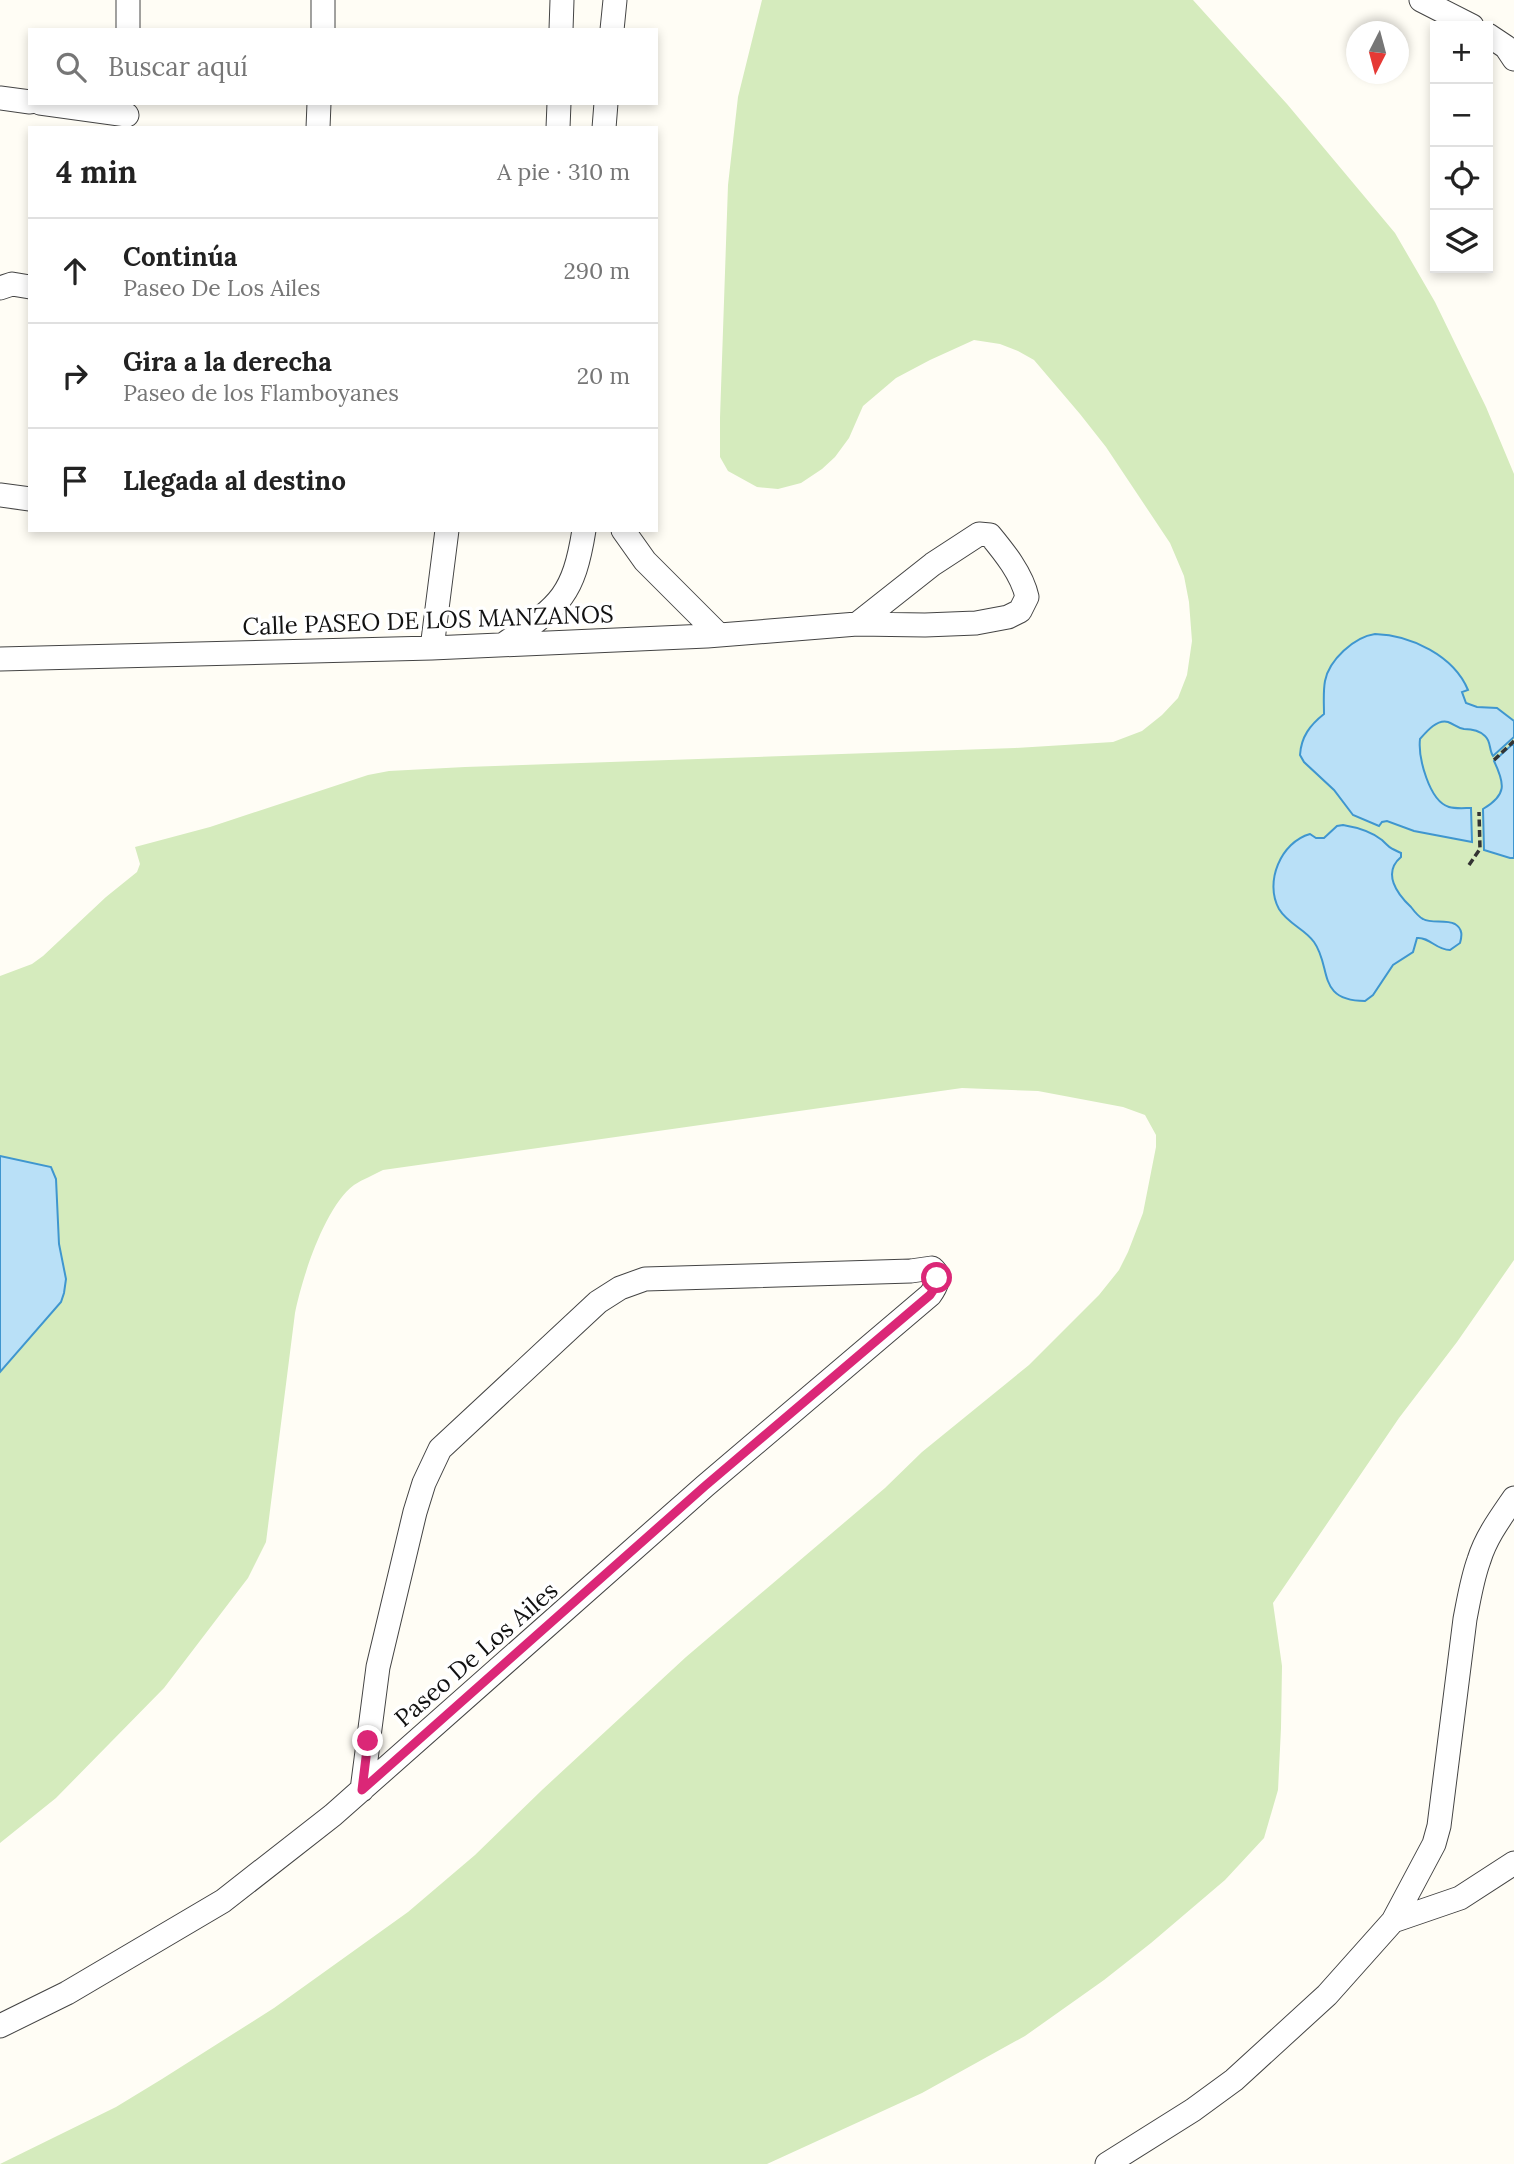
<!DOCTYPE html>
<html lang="es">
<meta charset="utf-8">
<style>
:root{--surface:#fff;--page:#f6f6f6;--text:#222;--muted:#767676;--line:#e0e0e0}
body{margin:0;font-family:Lora,serif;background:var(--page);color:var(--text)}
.controls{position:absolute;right:21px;top:21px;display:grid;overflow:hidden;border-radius:0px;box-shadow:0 4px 10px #0003}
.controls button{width:63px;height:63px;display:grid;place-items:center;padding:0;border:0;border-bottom:2px solid var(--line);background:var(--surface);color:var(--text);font:35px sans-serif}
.compass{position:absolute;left:1346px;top:21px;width:63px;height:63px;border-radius:50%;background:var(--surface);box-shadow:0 4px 10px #0003;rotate:186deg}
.stop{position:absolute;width:21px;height:21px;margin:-16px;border:5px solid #db2777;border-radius:50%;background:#fff}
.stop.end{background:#db2777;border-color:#fff;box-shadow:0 2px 7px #0008}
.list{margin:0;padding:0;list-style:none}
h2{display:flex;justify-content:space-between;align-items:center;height:91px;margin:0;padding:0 28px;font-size:30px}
h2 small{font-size:23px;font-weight:400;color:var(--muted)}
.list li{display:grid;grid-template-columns:46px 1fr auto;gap:21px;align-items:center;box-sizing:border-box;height:105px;padding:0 28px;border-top:2px solid var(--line)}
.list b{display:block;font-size:26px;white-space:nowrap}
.list p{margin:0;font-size:23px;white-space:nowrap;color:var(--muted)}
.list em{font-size:23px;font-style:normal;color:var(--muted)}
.icon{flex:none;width:38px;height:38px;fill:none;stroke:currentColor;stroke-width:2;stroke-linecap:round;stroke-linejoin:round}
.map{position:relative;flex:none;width:1514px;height:2164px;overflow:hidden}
.search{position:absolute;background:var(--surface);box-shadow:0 4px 10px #0003;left:28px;top:28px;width:630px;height:77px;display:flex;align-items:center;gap:18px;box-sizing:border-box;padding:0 24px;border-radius:0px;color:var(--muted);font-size:26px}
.panel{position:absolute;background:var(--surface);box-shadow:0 4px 10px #0003;left:28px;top:126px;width:630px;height:406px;border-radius:0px}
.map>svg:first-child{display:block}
.green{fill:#d5ebbd}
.water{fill:#b9e0f7;stroke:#3f96cf;stroke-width:2}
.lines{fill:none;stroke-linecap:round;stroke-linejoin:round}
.minor-casing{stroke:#444;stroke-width:25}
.path{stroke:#333;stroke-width:3.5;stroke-dasharray:7 3.5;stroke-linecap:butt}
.minor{stroke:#fff;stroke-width:23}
.route{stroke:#db2777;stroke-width:9}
.labels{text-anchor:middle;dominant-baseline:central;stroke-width:7;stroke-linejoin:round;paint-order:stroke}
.street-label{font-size:24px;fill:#111;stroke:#fff}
</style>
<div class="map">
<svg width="1514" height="2164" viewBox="0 0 1514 2164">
<rect width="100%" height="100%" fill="#fffdf5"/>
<path class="green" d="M 762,0 L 1193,0 L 1287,104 L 1395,233 L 1435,302 L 1486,407 L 1514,474 L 1514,1260 L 1457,1342 L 1399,1418 L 1273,1603 L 1282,1666 L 1281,1728 L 1278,1790 L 1264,1838 L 1225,1880 L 1151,1943 L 1104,1980 L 1025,2036 L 922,2093 L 767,2164 L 0,2164 L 116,2107 L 162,2079 L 274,2008 L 408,1912 L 475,1855 L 542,1790 L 686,1657 L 885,1488 L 922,1452 L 1029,1365 L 1099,1295 L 1119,1270 L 1128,1252 L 1143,1213 L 1156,1147 L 1156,1135 L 1145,1115 L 1123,1107 L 1038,1091 L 962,1088 L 383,1170 C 374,1175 363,1179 354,1185 C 325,1206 302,1278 295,1313 L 266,1542 L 248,1578 L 164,1688 L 56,1798 L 0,1843 L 0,976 L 32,964 L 43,956 L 106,897 L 137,872 L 140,864 L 135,847 L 210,827 L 368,775 L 389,771 L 465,767 L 1015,748 L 1113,742 L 1142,731 L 1162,715 L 1178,698 L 1187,675 L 1192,641 L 1189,602 L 1184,576 L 1170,543 L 1106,447 L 1080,414 L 1034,360 L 1018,351 L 1000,344 L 974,340 L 930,360 L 896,378 L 863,406 L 849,438 L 835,457 L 822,469 L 801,483 L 778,489 L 757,487 L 728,471 L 720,457 L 720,418 L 728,185 L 738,97 Z"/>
<path class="water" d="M 1375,634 C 1411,635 1454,656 1468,690 L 1462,692 L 1466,703 L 1477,707 L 1497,708 L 1514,721 L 1514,737 L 1493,756 C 1489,750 1491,741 1485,736 C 1479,730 1472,729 1464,729 C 1457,728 1454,724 1448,722 C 1437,719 1427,731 1420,739 C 1418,757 1429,801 1449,807 C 1456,809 1465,808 1471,808 L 1472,842 L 1414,831 L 1387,821 L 1382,822 L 1379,826 L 1353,815 L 1334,790 L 1304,762 L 1300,755 C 1301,737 1310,725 1324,714 C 1324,703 1323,692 1325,681 C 1329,660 1354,637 1375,634 Z
M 1514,743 L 1514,858 L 1510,858 L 1484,850 L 1483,809 C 1507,795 1505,784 1494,761 Z
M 1343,825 C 1355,827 1372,832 1382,840 C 1390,848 1390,848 1401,853 L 1401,857 C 1382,873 1397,894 1411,907 C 1414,911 1419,917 1423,919 C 1432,924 1445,919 1455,924 C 1463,929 1462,936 1460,943 L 1450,950 C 1436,950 1430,937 1417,938 L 1413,952 L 1393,965 L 1373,995 L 1365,1001 C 1316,1001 1332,967 1314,942 C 1305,929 1288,924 1279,909 C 1264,882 1281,842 1310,834 L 1316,838 L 1324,838 L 1337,826 Z
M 0,1156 L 51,1167 L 56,1179 L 59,1244 L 66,1279 L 64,1293 L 61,1302 L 0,1372 Z"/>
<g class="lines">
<g class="minor-casing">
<path id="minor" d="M 1421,0 L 1472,26
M 128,30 L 128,0
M 323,30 L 323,0
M 561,30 L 562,0
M 612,30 L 615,0
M 1488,35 L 1506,47 L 1514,59
M 0,98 L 30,102
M 40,103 L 127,115
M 318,128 L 319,103
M 558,128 L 559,103
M 604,128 L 606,103
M 0,288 L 12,284 L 30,287
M 0,495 L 30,499
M 623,530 L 645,561 L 719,635
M 504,644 C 558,606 573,599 584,530
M 432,648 L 447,530
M 0,659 L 432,648 L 707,636 L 857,624 L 925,625 L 976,623 L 1008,617 L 1020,611 L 1027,597 C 1022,574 1004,552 990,535 L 979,534 L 933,564 L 857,624
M 1393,1921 L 1460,1898 L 1514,1863
M 0,2026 L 67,1993 L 223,1901 L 333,1815 L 705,1486 L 930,1295 C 936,1287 942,1276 932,1268 L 911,1271 L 645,1279 L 620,1288 L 598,1302 L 440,1449 L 424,1483 L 415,1512 L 378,1667 L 362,1790
M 1107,2164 L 1193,2110 L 1234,2080 L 1327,1995 L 1393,1921 L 1434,1844 L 1439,1826 L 1465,1619 C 1469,1599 1472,1579 1479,1560 C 1486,1537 1501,1517 1514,1498"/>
</g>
<path class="path" d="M 1494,760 L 1514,741
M 1469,865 L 1480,849 L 1479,812"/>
<use href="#minor" class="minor"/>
</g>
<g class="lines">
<path class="route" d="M 368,1741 L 362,1790 L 705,1486 L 930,1295 L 936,1286 L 937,1278"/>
</g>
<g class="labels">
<g class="street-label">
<text transform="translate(428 620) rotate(-2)">Calle PASEO DE LOS MANZANOS</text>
<text transform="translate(476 1654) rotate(-41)">Paseo De Los Ailes</text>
</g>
</g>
</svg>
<div class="controls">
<button>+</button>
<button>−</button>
<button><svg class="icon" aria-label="locate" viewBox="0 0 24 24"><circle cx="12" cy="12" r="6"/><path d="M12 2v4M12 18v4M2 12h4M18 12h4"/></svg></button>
<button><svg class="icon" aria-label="layers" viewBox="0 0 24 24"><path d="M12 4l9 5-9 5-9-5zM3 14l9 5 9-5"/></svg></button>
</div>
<svg class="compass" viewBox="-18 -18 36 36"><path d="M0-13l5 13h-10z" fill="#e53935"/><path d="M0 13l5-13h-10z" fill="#767676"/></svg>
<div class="stop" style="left:937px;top:1278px"></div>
<div class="stop end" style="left:368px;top:1741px"></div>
<div class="search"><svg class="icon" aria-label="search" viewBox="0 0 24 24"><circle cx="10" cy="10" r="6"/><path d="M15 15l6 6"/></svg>Buscar aquí</div>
<section class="panel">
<h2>4 min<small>A pie · 310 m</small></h2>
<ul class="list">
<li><svg class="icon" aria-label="ahead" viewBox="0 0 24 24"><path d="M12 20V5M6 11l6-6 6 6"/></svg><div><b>Continúa</b><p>Paseo De Los Ailes</p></div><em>290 m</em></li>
<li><svg class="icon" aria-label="right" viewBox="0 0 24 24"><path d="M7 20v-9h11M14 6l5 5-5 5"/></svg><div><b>Gira a la derecha</b><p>Paseo de los Flamboyanes</p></div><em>20 m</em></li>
<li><svg class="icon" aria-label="arrive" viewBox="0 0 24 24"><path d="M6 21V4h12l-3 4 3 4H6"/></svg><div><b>Llegada al destino</b></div></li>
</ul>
</section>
</div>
